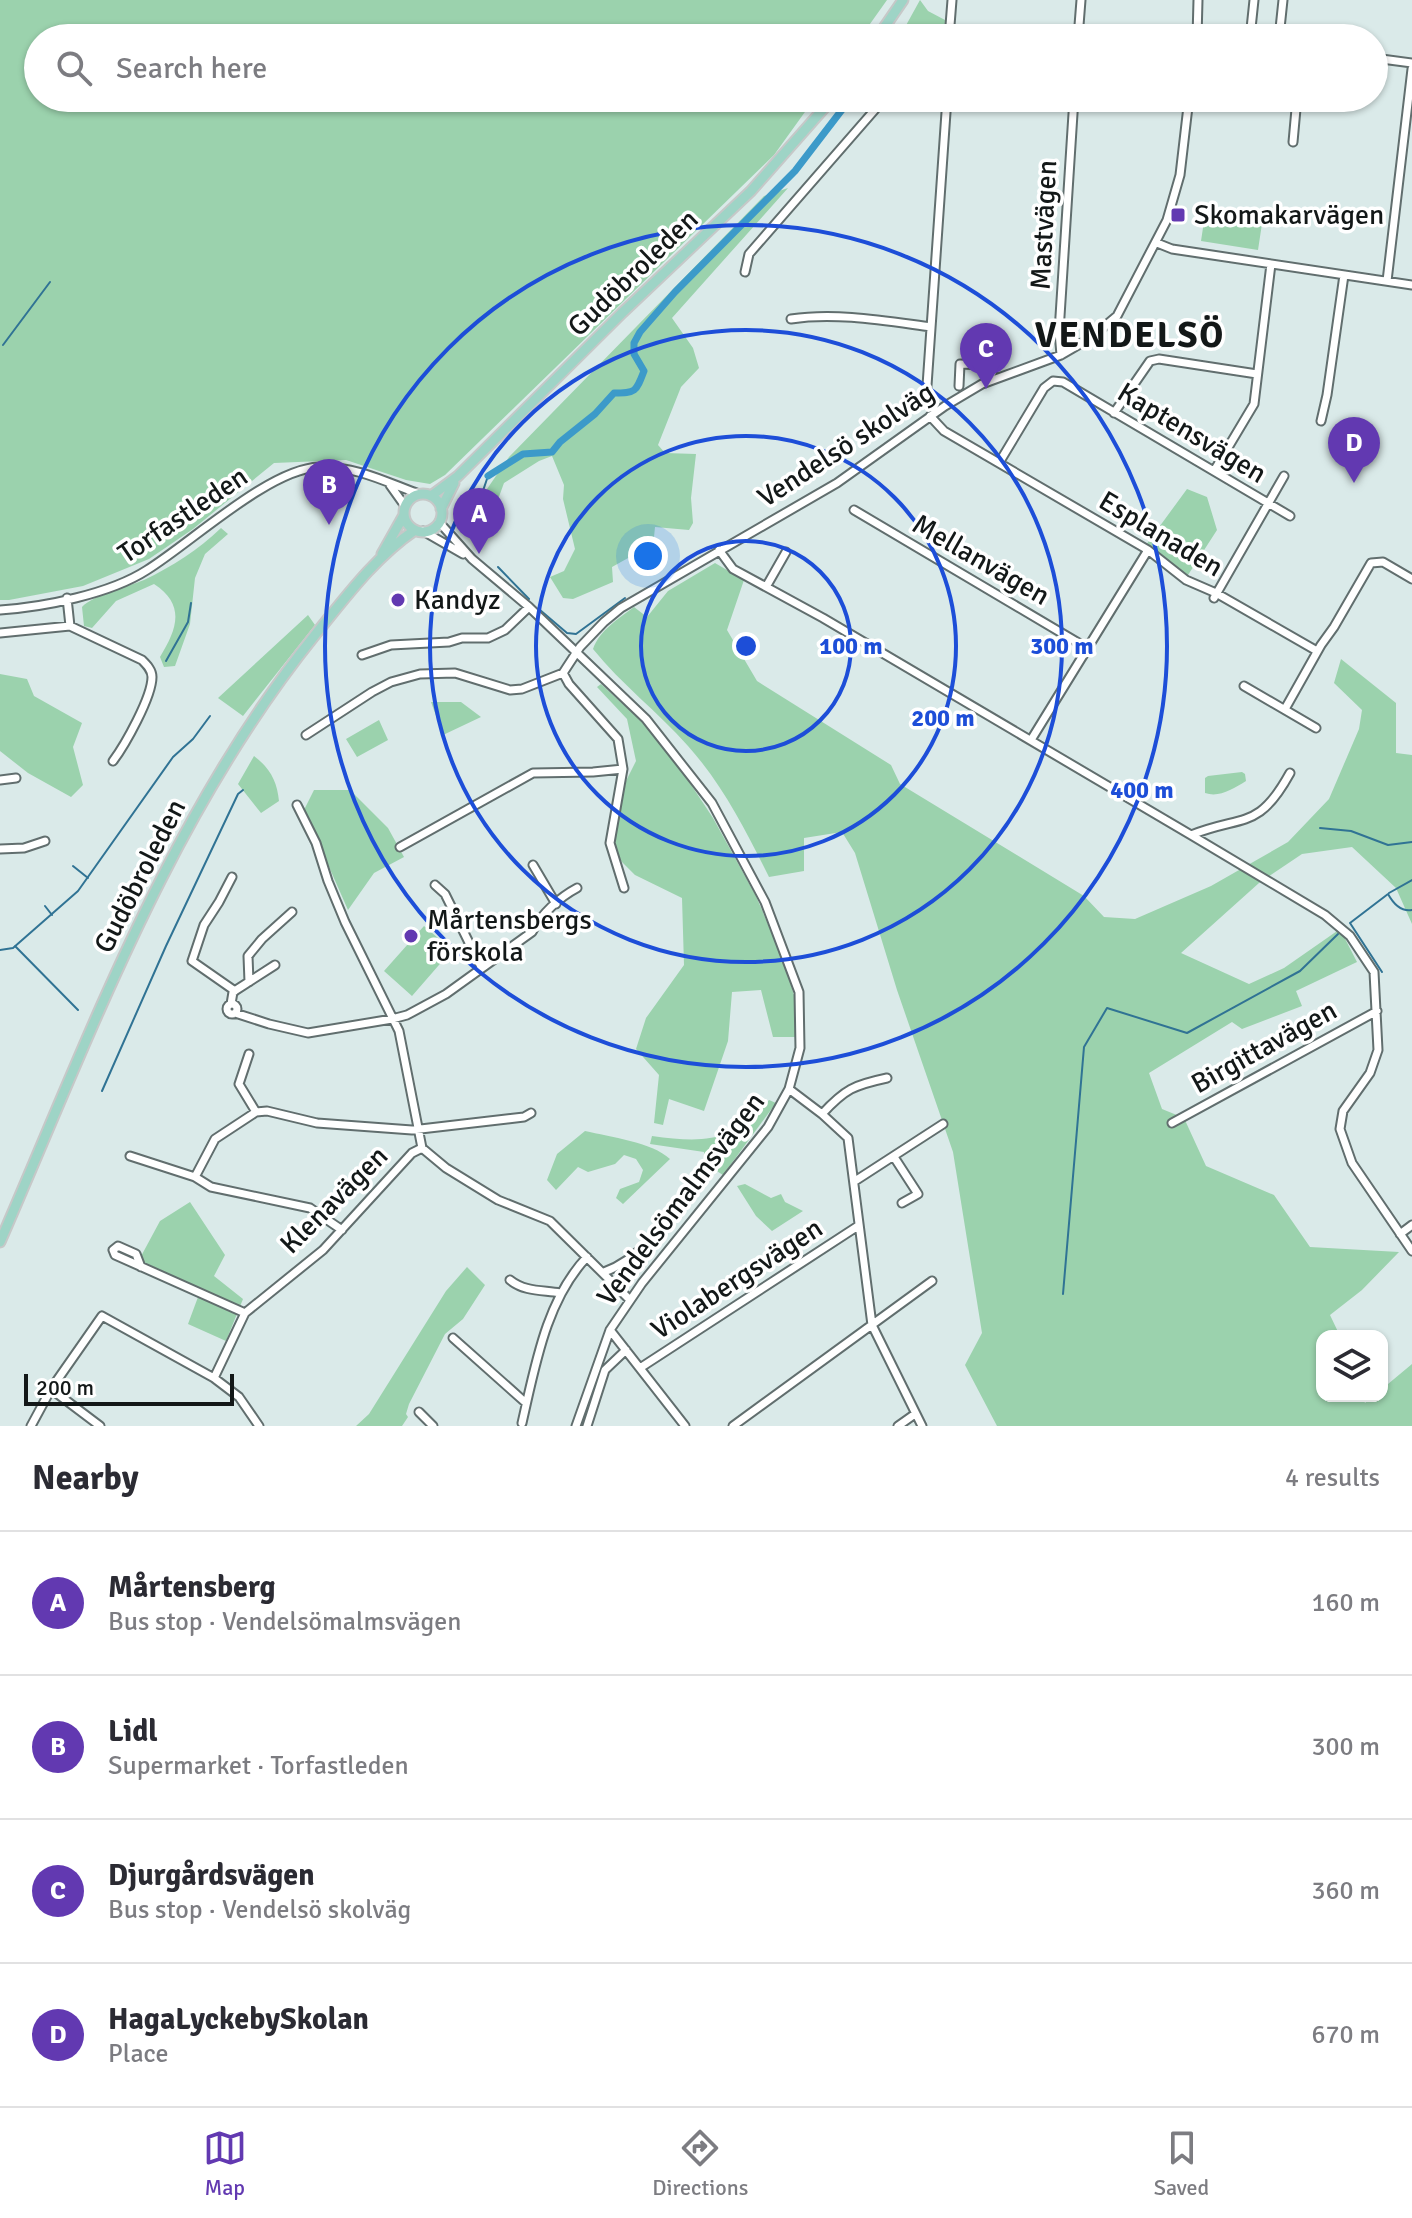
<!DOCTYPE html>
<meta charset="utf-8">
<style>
:root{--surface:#fff;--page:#f7f7f7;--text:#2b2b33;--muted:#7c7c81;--line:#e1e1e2;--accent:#6239b1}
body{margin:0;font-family:Signika,sans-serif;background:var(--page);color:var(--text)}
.controls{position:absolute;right:24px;bottom:24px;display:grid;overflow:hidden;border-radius:16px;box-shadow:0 2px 6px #0004}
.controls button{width:72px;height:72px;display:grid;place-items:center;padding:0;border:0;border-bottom:2px solid var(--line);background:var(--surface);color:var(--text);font:40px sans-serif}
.scale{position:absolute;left:24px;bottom:20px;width:210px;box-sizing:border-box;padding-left:8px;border:4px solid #131818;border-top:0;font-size:22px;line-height:28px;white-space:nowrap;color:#131818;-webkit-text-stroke:6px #fff;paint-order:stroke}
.you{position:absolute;left:648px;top:556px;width:28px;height:28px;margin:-20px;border:6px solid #fff;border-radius:50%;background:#1a73e8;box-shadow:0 0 0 12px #1a73e833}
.badge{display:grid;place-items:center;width:52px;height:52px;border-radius:50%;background:var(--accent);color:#fff;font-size:26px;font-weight:700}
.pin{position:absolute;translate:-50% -66px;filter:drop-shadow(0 2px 4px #0008)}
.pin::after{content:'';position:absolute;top:42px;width:28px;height:24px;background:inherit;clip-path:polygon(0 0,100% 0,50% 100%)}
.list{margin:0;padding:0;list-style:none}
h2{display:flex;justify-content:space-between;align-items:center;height:104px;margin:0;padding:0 32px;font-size:34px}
h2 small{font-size:26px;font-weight:400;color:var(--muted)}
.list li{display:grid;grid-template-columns:52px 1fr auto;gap:24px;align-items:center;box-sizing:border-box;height:144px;padding:0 32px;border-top:2px solid var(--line)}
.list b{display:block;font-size:30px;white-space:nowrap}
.list p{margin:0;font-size:26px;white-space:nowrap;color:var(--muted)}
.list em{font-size:26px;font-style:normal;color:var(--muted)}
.icon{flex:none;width:44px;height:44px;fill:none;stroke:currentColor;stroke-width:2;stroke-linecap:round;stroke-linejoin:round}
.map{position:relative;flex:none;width:1412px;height:1426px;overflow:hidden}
.search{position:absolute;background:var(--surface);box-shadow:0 2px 6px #0004;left:24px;right:24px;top:24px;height:88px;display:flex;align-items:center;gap:20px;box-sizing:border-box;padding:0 28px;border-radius:44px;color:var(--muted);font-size:30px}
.sheet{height:680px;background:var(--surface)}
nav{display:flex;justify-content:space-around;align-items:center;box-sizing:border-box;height:112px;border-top:2px solid var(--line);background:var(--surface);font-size:22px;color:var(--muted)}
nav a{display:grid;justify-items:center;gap:4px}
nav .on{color:var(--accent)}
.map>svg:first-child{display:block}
.green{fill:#9bd2ad}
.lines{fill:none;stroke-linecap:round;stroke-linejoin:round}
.stream{stroke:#307394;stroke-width:2}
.canal{stroke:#3c9ac9;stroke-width:7}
.minor-casing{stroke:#616e6e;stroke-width:11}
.major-casing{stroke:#c6c8c8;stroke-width:13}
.minor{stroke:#fff;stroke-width:7}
.major{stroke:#9ed4c6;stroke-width:9}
.ring{fill:none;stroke:#1d4ed8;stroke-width:4}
.poi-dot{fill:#6239b1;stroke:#fff;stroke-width:3}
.labels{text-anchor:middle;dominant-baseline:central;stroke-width:7;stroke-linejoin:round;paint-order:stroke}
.poi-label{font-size:28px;fill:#131818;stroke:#fff;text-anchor:start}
.street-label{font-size:28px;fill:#131818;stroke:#fff}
.district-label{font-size:36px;font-weight:bold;letter-spacing:2px;fill:#131818;stroke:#fff}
.centre{fill:#1d4ed8;stroke:#fff;stroke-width:4}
.ring-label{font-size:24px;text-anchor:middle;font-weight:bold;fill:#1d4ed8;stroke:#fff;stroke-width:7;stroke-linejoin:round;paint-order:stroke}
</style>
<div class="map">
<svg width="1412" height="1426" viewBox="0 0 1412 1426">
<rect width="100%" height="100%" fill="#daeae9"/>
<path class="green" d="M 0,0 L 887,0 L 860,38 L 38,38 L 38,98 L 815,98 L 774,155 L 445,475 L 430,484 L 406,480 L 346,460 L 274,463 L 193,529 L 149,559 L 83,586 L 9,600 L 0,600 Z
M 920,0 L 928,11 L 945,20 L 944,38 L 899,38 Z
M 788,188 L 672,318 L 693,348 L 699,368 L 681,387 L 658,445 L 665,453 L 696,454 L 691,498 L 693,523 L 689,530 L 655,527 L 653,547 L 646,548 L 612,567 L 613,582 L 573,599 L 563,598 L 550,577 L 564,571 L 575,549 L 563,499 L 564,485 L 552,456 L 539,461 L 504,483 L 489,524 L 479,526 L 476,505 L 509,457 L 764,196 Z
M 1206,208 L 1263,217 L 1258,250 L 1201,241 Z
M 1187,489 L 1207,497 L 1217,530 L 1188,575 L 1146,545 Z
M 221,528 L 228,534 L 205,554 L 195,578 L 190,624 L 175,666 L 164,667 L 160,657 C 177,629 186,605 154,584 L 116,601 L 92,628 L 84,626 L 82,607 C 93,595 127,587 144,580 C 173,566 198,550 221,528 Z
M 715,563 L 744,580 L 727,630 L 757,681 L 891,765 L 900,784 L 1084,896 L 1104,917 L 1135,919 L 1211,886 L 1288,842 L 1329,799 L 1359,729 L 1362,710 L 1334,683 L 1341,659 L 1396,703 L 1396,753 L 1412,755 L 1412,924 L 1396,888 L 1352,847 L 1302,854 L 1259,883 L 1181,953 L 1249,984 L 1284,968 L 1340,929 L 1357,962 L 1296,991 L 1302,1006 L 1242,1029 L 1232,1022 L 1149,1073 L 1162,1109 L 1184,1118 L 1206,1166 L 1274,1195 L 1310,1247 L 1399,1252 L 1362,1290 L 1330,1315 L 1340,1336 L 1322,1336 L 1322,1396 L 1362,1396 L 1365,1403 L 1373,1396 L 1382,1396 L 1382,1389 L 1412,1364 L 1412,1426 L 997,1426 L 965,1365 L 982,1333 L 953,1152 L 897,990 L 855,853 L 842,832 L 804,838 L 804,871 L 769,877 C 746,831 723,785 688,746 C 658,712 621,684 593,649 C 600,630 618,619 634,607 L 647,617 L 668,591 Z
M 308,615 L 315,625 L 243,716 L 218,698 Z
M 0,674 L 27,679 L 34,696 L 82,723 L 73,747 L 83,785 L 71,797 L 28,773 L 0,751 Z
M 601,684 L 640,720 L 676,762 L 713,818 L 756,896 L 784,962 L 794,995 L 796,1037 L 773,1037 L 761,990 L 732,992 L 728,1041 L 704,1111 L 669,1099 L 663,1125 L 654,1123 L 659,1075 L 636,1049 L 646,1018 L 684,965 L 682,898 L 635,875 L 621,861 L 614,845 L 626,781 L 636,761 L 627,719 L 597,687 Z
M 431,702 L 461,702 L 481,717 L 443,735 Z
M 379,720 L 388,740 L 357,757 L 346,739 Z
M 254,756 C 270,768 277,781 279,801 L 261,813 L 238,784 Z
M 1242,772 L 1245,774 L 1246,781 C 1233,789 1219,798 1205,793 L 1205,778 L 1208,776 Z
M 314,790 L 350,790 L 388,828 L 404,857 L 374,873 L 348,910 L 304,810 Z
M 424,926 L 452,950 L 412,996 L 384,971 Z
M 769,1100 L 776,1103 L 723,1175 L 704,1163 L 704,1152 L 650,1144 L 652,1136 C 704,1143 733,1143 769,1100 Z
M 585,1131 C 610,1137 652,1142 670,1159 L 623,1204 L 616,1198 L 620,1189 L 639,1182 L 643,1170 L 636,1159 L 624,1155 L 615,1164 L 588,1172 L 578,1167 L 556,1190 L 547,1180 L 557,1154 Z
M 745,1184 L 771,1198 L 781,1194 L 785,1202 L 803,1211 L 772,1231 L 756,1216 L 737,1186 Z
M 190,1202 L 225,1255 L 214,1276 L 243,1299 L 226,1341 L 188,1324 L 201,1289 L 139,1260 L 160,1221 Z
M 467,1267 L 485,1285 L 463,1319 L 445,1334 L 409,1404 L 406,1414 L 408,1417 L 402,1426 L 356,1426 L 369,1414 L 446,1291 Z"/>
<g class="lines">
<path class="stream" d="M 3,345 L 50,282
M 475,542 L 469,532 L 488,476
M 498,567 L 529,599
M 540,610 L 567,633 L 576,634 L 625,598
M 166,661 L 188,622 L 191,603
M 1320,828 L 1351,831 L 1388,845 L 1412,842
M 73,866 L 88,878
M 1389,893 L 1412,880
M 45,906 L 52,915
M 15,946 L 78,1010
M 0,950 L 13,948 L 78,891 L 173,757 L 193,739 L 210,716
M 1382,972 L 1350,923 L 1388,894 C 1393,903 1401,912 1412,910
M 102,1091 L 166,946 L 238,794 L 243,790
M 1063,1294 L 1084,1047 L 1107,1008 L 1187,1033 L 1300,971 L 1338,934"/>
<path class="canal" d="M 488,476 L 523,454 L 552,452 L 560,442 L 595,414 L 614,393 C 636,393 636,392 644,371 L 634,354 L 634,343 L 640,332 L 675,292 L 795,171 L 851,98"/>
<g class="minor-casing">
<path id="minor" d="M 1026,34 L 1086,38
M 949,38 L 952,0
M 1078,38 L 1081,0
M 1197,38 L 1198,0
M 1250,38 L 1254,0
M 1279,38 L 1283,0
M 1374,58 L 1412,63
M 1157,98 L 1189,101
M 1293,142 L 1297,98
M 1157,243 L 1172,249 L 1412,285
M 745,272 L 749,254 L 885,98
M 1387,281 L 1412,69
M 791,319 C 836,312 886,321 931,327
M 1061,355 L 1059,332 L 1074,98
M 959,386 L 960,364 L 984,365 L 992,373
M 936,412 L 926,400 L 947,98
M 1114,413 L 1150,361 L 1159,359 L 1257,374
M 930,416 L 944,431 L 1148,550 L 1186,580 L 1216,593 L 1317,651
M 1321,421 L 1327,395 L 1344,275
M 999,463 L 1044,388 L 1053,381 L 1063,382 L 1290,516
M 1214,471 L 1254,404 L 1271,264
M 390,485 L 405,506
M 854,510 L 1087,648
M 439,522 L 472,559 L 529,607 L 646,719 L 712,803 L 765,902 L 799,992 L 800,1048 L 789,1089 L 768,1127 L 642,1283 L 610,1330 L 576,1426
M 423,531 L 463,554
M 719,550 L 733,569 L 823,618 L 1191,835 L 1325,915 L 1350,936 L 1374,972 L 1378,1050 L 1370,1073 L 1343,1111 L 1340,1129 L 1352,1163 L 1412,1251
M 766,587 L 786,552
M 67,598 L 70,626
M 1214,598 L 1284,476
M 0,610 C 44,607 110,594 147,570 C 192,542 269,469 319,467 C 356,466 386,482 419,494
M 0,633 L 70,626 L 142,660 C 147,665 152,670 152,677 C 152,697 125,745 113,761
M 362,655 L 391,645 L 449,642 L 462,638 L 488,638 L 505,630 L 529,607
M 563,673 L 569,684 L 618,739 L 623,769 L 610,843 L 624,888
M 1244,686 L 1316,728
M 1285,709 L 1321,645 L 1334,627 L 1371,563 L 1383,562 L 1412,579
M 306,735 L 372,692 L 391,682 L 420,674 L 455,673 L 510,690 L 522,689 L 563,673 L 580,647 L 604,622 L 621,608 L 837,483 L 945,406 L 982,384 L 1061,355 L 1092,337 L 1117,316 L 1167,220 L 1180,175 L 1189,98
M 1031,740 L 1148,550
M 0,780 L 16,778
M 297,805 L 316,843 L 328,881 L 345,922 L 399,1031 L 422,1148
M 1191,835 C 1244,814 1258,831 1290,773
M 400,847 L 533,773 L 593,772 L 623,769
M 0,849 L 24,848 L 45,841
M 533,865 L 556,904
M 232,877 L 219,902 L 204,925 L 192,961 L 235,991
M 435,885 L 445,894 L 481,967
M 249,982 L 248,956 L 262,939 L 292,912
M 231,1004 L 233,992 L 275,965
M227 1009a5 5 0 1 1 10 0a5 5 0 1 1-10 0Z
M 235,1013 L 269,1024 L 308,1033 L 392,1019 L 407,1015 L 446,994 L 532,932 C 541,914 560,897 577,888
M 249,1054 L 239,1084 L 256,1112
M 789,1089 L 822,1114 L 848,1138 L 872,1325 L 922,1426
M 822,1114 C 845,1089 854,1085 887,1078
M 1172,1123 L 1377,1011
M 130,1156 L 195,1177 L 211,1187 L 310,1208 L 342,1230
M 894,1157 L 918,1194 L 902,1203
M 195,1177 L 215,1139 L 256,1112 L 267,1111 L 317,1123 L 412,1130 L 524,1117 L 531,1113
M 855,1181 L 943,1124
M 1400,1234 L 1412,1225
M 141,1267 L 136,1254 L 118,1246 L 113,1250 L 115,1255 L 245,1313
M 604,1272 C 646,1257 669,1216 694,1181
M 510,1280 C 525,1292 543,1290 560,1293
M 610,1330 L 685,1426
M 453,1338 L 526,1403
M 640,1368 L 858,1226
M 214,1378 L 245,1313 L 323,1250 L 412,1153 L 422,1148 L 446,1168 L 498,1200 L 550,1221 L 630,1300
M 51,1389 L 100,1426
M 419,1412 L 433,1426
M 522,1423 C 535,1367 546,1300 587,1257
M 31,1426 L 51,1389 L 102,1316 L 214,1378 L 239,1397 L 259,1426
M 587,1426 L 605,1370 L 626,1350
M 733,1426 L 932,1281
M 898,1426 L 915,1414"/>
</g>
<g class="major-casing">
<path id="major" d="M 877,38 L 903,0
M404 513a19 19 0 1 1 38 0a19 19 0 1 1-38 0Z
M 431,496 L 458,476 L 622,313 L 751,191 L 833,98
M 441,509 L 454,483
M 382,554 L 404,515
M 0,1242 C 91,1033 170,815 315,635 C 345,598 375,557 415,530"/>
</g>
<use href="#minor" class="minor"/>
<use href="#major" class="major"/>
</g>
<g class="ring">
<circle cx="746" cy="646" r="105"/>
<circle cx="746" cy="646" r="210"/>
<circle cx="746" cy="646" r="316"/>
<circle cx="746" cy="646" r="421"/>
</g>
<g class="poi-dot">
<rect x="1170" y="207" width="16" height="16" rx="4"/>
<circle cx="398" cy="600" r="8"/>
<circle cx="411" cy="936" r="8"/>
</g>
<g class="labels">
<g class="poi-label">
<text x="1194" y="215">Skomakarvägen</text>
<text x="414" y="600">Kandyz</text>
<text x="427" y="920">Mårtensbergs<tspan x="427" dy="32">förskola</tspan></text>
</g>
<g class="street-label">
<text transform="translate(1044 225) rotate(-87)">Mastvägen</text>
<text transform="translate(633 273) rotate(-44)">Gudöbroleden</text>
<text transform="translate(1192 433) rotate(31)">Kaptensvägen</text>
<text transform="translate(846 445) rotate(-33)">Vendelsö skolväg</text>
<text transform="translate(183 515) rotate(-34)">Torfastleden</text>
<text transform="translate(1161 534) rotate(31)">Esplanaden</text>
<text transform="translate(981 560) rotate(30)">Mellanvägen</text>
<text transform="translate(140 876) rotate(-63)">Gudöbroleden</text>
<text transform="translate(1264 1047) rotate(-29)">Birgittavägen</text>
<text transform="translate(681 1199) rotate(-53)">Vendelsömalmsvägen</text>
<text transform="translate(334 1200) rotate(-45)">Klenavägen</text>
<text transform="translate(737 1279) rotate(-33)">Violabergsvägen</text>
</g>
<g class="district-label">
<text x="1130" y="335">VENDELSÖ</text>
</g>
</g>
<circle cx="746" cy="646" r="12" class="centre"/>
<g class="ring-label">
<text x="851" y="654">100 m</text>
<text x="1062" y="654">300 m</text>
<text x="943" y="726">200 m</text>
<text x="1142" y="798">400 m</text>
</g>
</svg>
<div class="controls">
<button><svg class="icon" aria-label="layers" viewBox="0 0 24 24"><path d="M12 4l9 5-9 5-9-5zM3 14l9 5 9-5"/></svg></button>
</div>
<div class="scale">200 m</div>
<div class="you"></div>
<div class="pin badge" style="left:479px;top:554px">A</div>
<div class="pin badge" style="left:329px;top:525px">B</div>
<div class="pin badge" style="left:986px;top:389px">C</div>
<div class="pin badge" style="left:1354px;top:483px">D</div>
<div class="search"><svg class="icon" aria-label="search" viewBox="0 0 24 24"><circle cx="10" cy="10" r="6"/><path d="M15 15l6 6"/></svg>Search here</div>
</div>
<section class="sheet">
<h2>Nearby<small>4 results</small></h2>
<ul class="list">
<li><span class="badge">A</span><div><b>Mårtensberg</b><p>Bus stop · Vendelsömalmsvägen</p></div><em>160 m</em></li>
<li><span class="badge">B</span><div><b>Lidl</b><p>Supermarket · Torfastleden</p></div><em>300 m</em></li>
<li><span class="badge">C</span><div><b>Djurgårdsvägen</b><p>Bus stop · Vendelsö skolväg</p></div><em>360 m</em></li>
<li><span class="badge">D</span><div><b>HagaLyckebySkolan</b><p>Place</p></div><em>670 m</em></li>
</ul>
</section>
<nav>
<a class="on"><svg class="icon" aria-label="map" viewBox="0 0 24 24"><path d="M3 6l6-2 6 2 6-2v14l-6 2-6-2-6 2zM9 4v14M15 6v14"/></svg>Map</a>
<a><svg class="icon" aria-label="directions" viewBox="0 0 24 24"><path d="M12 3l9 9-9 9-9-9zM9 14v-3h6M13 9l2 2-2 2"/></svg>Directions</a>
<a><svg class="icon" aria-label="saved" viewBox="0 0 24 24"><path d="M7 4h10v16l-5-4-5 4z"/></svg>Saved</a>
</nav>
